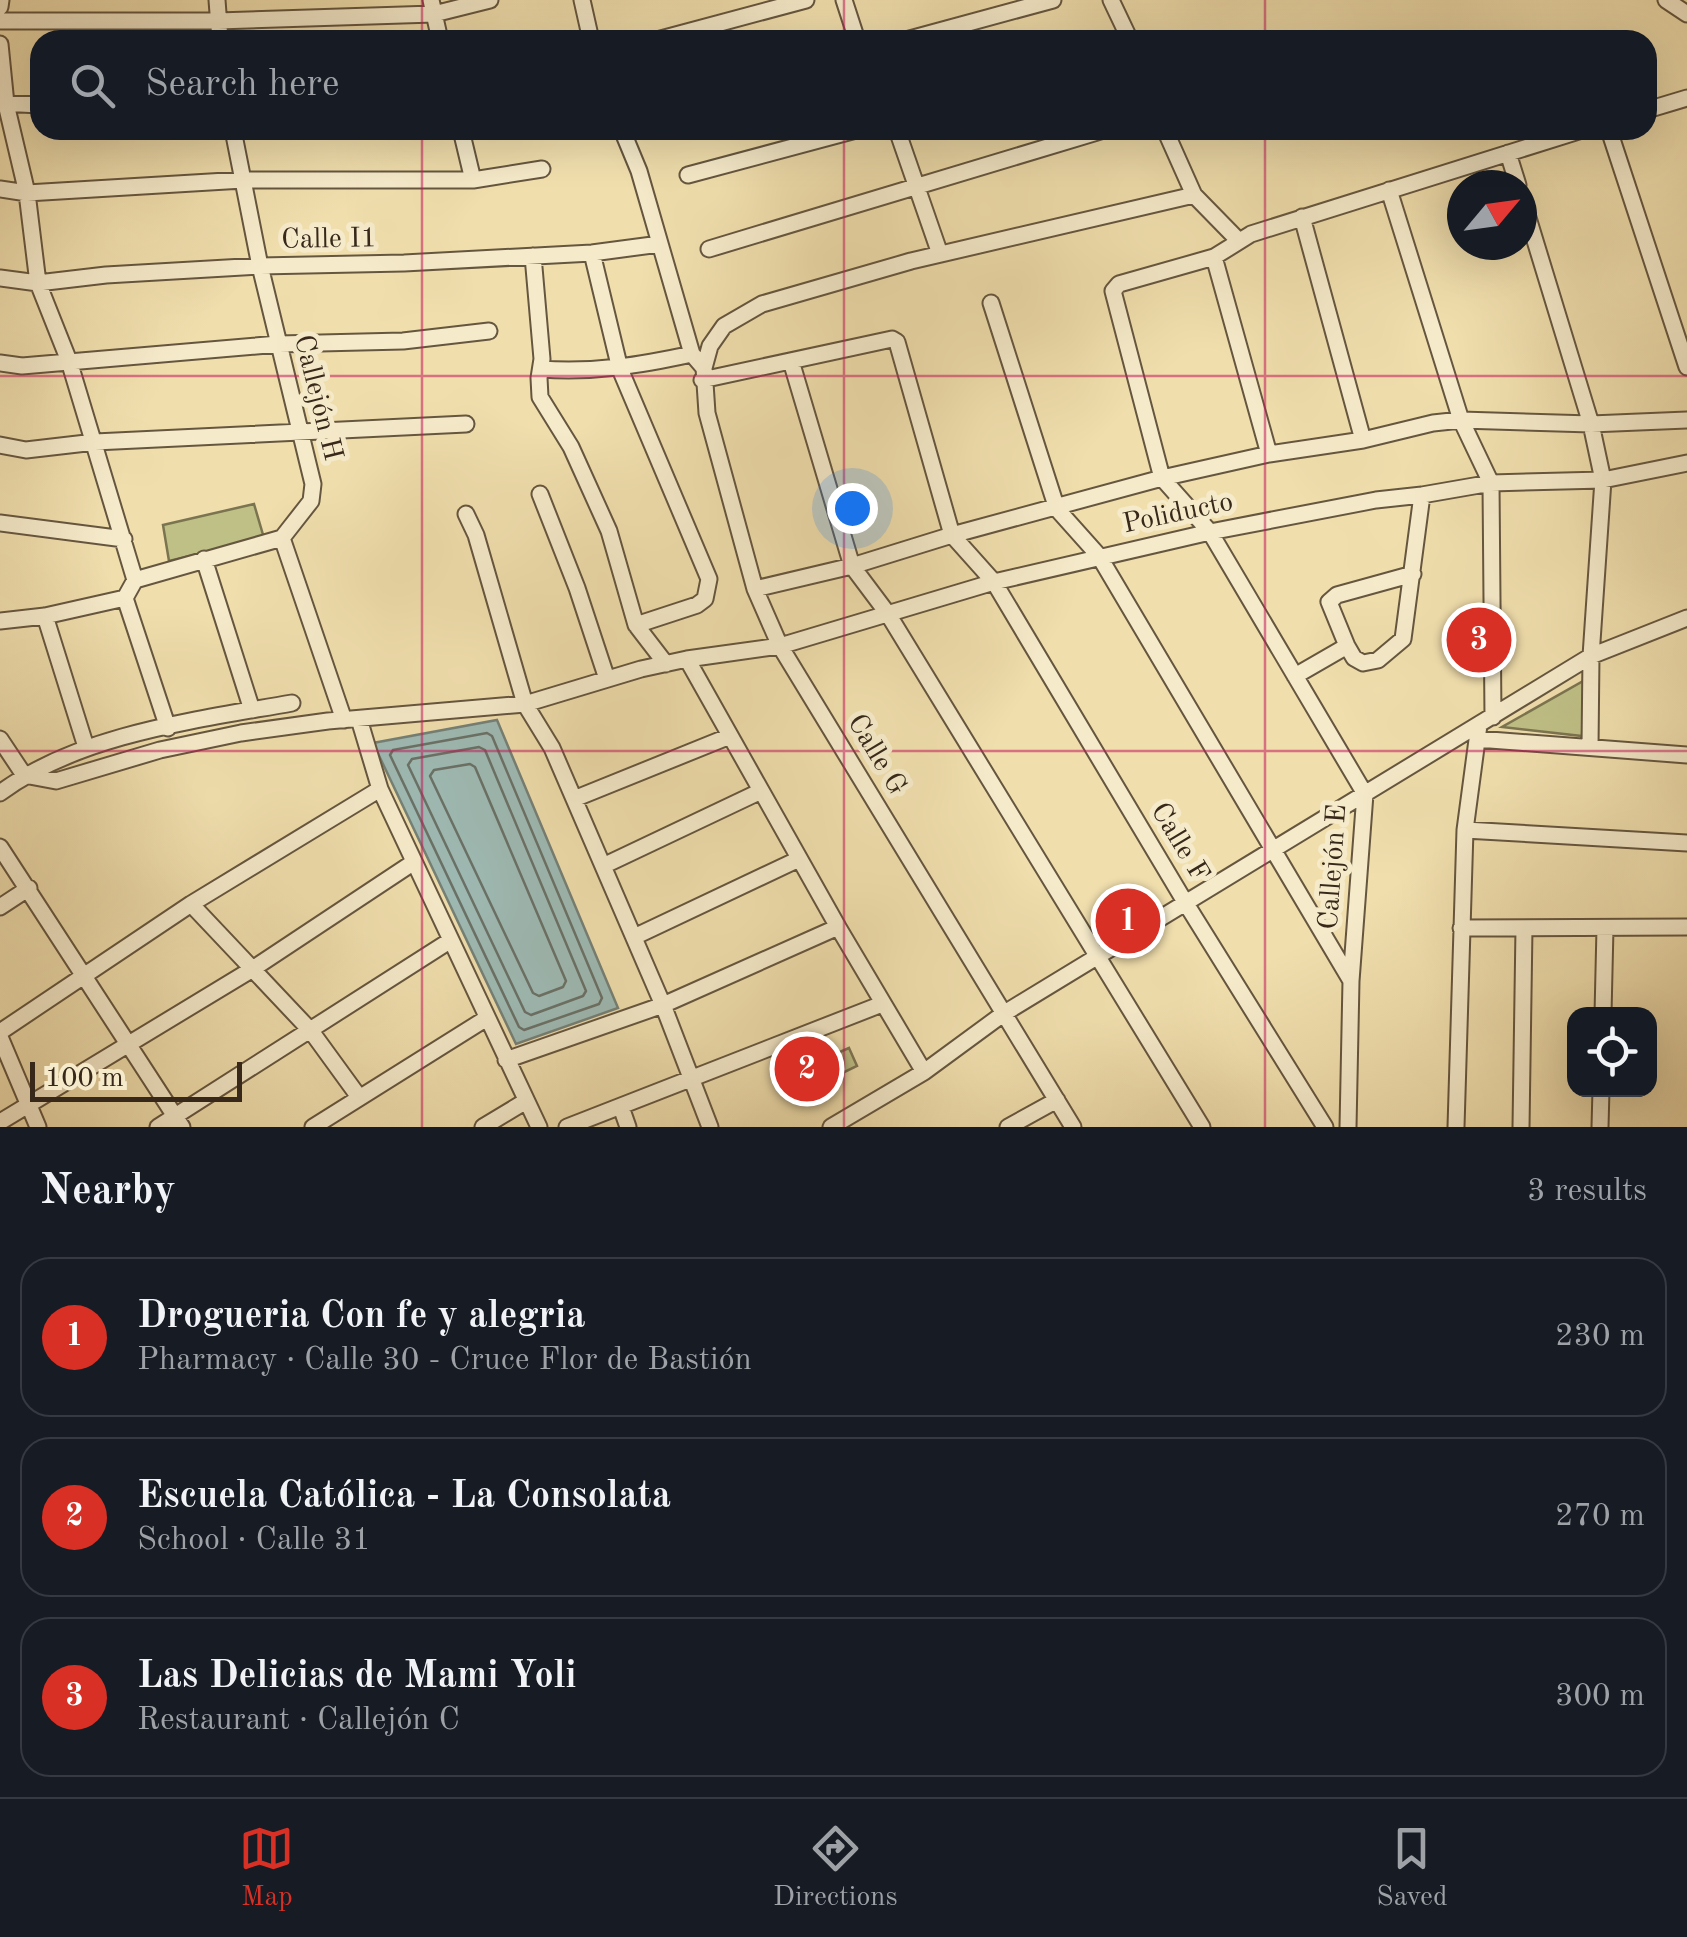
<!DOCTYPE html>
<meta charset="utf-8">
<style>
:root{--surface:#171b24;--page:#20242c;--text:#f1f3f6;--muted:#9ea1a6;--line:#363941;--accent:#d93025}
body{margin:0;font-family:"Old Standard TT",serif;background:var(--page);color:var(--text)}
.controls{position:absolute;right:30px;bottom:30px;display:grid;overflow:hidden;border-radius:20px;box-shadow:0 10px 40px #0002}
.controls button{width:90px;height:90px;display:grid;place-items:center;padding:0;border:0;border-bottom:2px solid var(--line);background:var(--surface);color:var(--text);font:50px sans-serif}
.compass{position:absolute;left:1447px;top:170px;width:90px;height:90px;border-radius:50%;background:var(--surface);box-shadow:0 10px 40px #0002;rotate:61deg}
.scale{position:absolute;left:30px;bottom:25px;width:212px;box-sizing:border-box;padding-left:10px;border:5px solid #37281a;border-top:0;font-size:28px;line-height:35px;white-space:nowrap;color:#37281a;-webkit-text-stroke:8px #f5eaca;paint-order:stroke}
.you{position:absolute;left:852px;top:508px;width:35px;height:35px;margin:-25px;border:8px solid #fff;border-radius:50%;background:#1a73e8;box-shadow:0 0 0 15px #1a73e833}
.badge{display:grid;place-items:center;width:65px;height:65px;border-radius:50%;background:var(--accent);color:#fff;font-size:32px;font-weight:700}
.pin{position:absolute;translate:-50% -50%;border:5px solid #fff;box-shadow:0 2px 10px #0006}
.list{margin:0;padding:0;list-style:none}
h2{display:flex;justify-content:space-between;align-items:center;height:130px;margin:0;padding:0 40px;font-size:42px}
h2 small{font-size:32px;font-weight:400;color:var(--muted)}
.list li{display:grid;grid-template-columns:65px 1fr auto;gap:30px;align-items:center;box-sizing:border-box;height:160px;margin:0 20px 20px;padding:0 20px;border:2px solid var(--line);border-radius:30px}
.list b{display:block;font-size:38px;white-space:nowrap}
.list p{margin:0;font-size:32px;white-space:nowrap;color:var(--muted)}
.list em{font-size:32px;font-style:normal;color:var(--muted)}
.icon{flex:none;width:55px;height:55px;fill:none;stroke:currentColor;stroke-width:2;stroke-linecap:round;stroke-linejoin:round}
.map{position:relative;flex:none;width:1687px;height:1127px;overflow:hidden}
.search{position:absolute;background:var(--surface);box-shadow:0 10px 40px #0002;left:30px;right:30px;top:30px;height:110px;display:flex;align-items:center;gap:25px;box-sizing:border-box;padding:0 35px;border-radius:30px;color:var(--muted);font-size:38px}
.sheet{height:670px;background:var(--surface)}
nav{display:flex;justify-content:space-around;align-items:center;box-sizing:border-box;height:140px;border-top:2px solid var(--line);background:var(--surface);font-size:28px;color:var(--muted)}
nav a{display:grid;justify-items:center;gap:5px}
nav .on{color:var(--accent)}
.map>svg:first-child{display:block}
.green{fill:#bfc086;stroke:#7b7450;stroke-width:2.5}
.water{fill:#9ebab4;stroke:#758076;stroke-width:2.5}
.lines{fill:none;stroke-linecap:round;stroke-linejoin:round}
.shore{stroke:#6a7167;stroke-width:2.5}
.street-casing{stroke:#65563f;stroke-width:19}
.street{stroke:#f5eaca;stroke-width:15}
.grid{fill:none;stroke:#c2185b;stroke-width:2.5;stroke-opacity:0.55}
.labels{text-anchor:middle;dominant-baseline:central;stroke-width:10;stroke-linejoin:round;paint-order:stroke}
.street-label{font-size:28px;fill:#37281a;stroke:#f5eaca}
</style>
<div class="map">
<svg width="1687" height="1127" viewBox="0 0 1687 1127">
<rect width="100%" height="100%" fill="#f0dead"/>
<filter id="stains"><feTurbulence type="fractalNoise" baseFrequency=".002" numOctaves="4"/><feColorMatrix values="0 0 0 0 .2 0 0 0 0 .09 0 0 0 0 .02 0 0 0 .5 -.17"/></filter>
<radialGradient id="worn" r=".72"><stop offset=".6" stop-color="#630" stop-opacity="0"/><stop offset="1" stop-color="#630" stop-opacity=".3"/></radialGradient>
<path class="green" d="M 254,504 L 264,538 L 169,561 L 163,525 Z
M 1585,680 L 1582,736 L 1502,727 Z
M 849,1048 L 857,1066 L 826,1081 L 817,1062 Z"/>
<path class="water" d="M 497,720 L 618,1008 L 516,1044 L 373,743 Z"/>
<g class="lines">
<path class="shore" d="M 487,733 L 492,736 L 602,998 L 599,1004 L 524,1030 L 519,1027 L 390,755 L 393,750 Z
M 479,747 L 485,750 L 586,991 L 583,996 L 531,1015 L 525,1012 L 408,765 L 412,759 Z
M 470,764 L 475,767 L 566,981 L 563,987 L 539,996 L 533,993 L 430,776 L 434,770 Z"/>
<g class="street-casing">
<path id="street" d="M 217,0 L 220,40
M 431,0 L 440,40
M 582,0 L 591,40
M 844,0 L 857,40
M 1111,0 L 1130,40
M 1666,0 L 1687,14
M 0,7 L 1,0
M 0,21 L 218,21 L 434,14 L 490,0
M 657,40 L 806,0
M 906,40 L 1053,0
M 0,44 L 6,104 L 27,193 L 38,283 L 69,361 L 135,580
M 0,103 L 40,105
M 1647,110 L 1687,98
M 233,130 L 260,266 L 313,484 L 311,501 L 282,538 L 344,720
M 461,130 L 473,180
M 622,130 L 639,171 L 692,354 L 704,368
M 897,130 L 940,254
M 1165,130 L 1194,195 L 1239,241
M 1609,130 L 1687,367
M 1508,153 L 1518,185
M 688,175 L 856,130
M 0,189 L 27,193 L 243,180 L 473,180 L 542,169
M 1389,190 L 1461,420 L 1491,483 L 1493,717
M 1522,198 L 1591,424 L 1603,480 L 1591,656 L 1590,747
M 1302,217 L 1363,440
M 709,249 L 1104,130
M 592,253 L 620,369 L 709,579 L 705,599 L 697,605 L 636,625
M 533,256 L 542,359 L 539,378 L 540,397 L 571,447 L 609,531 L 636,625 L 666,664
M 1214,257 L 1269,454
M 0,278 L 38,283 L 106,275 L 260,266 L 404,263 L 592,253 L 660,244
M 991,303 L 1057,509 L 1099,556 L 1351,981
M 791,361 L 852,566 L 888,614 L 1202,1127
M 0,363 L 22,366 L 279,344 L 403,341 L 489,331
M 541,369 C 594,373 641,365 692,354
M 702,380 L 892,339 L 897,342 L 952,535 L 994,582 L 1185,902 L 1325,1127
M 0,445 L 26,450 L 95,442 L 466,424
M 540,494 L 577,588 L 607,679
M 466,514 L 476,535 L 525,704 L 552,748 L 663,1005 L 710,1127
M 0,523 L 124,539
M 204,559 L 252,710
M 1413,574 L 1337,595 L 1329,602 L 1347,646 L 1354,658 L 1363,663 L 1378,660 L 1403,639 L 1422,495
M 135,580 L 125,598 L 168,728
M 135,580 L 282,538
M 755,589 L 852,566 L 952,535 L 1162,478 L 1269,454 L 1363,440 L 1433,423 L 1461,420 L 1591,424 L 1687,420
M 45,616 L 86,747
M 0,621 L 45,616 L 125,598
M 687,659 L 838,927 L 924,1072
M 1295,676 L 1347,646
M 359,719 L 380,789 L 539,1127
M 0,739 L 24,775 L 56,781 L 160,750 L 241,733 L 328,721 L 525,704 L 641,669 L 687,659 L 780,646 L 994,582 L 1210,532 L 1376,500 L 1422,495 L 1491,483 L 1603,480 L 1687,463
M 1477,739 L 1687,755
M 0,793 C 79,734 197,720 292,703
M 574,799 L 730,736
M 1465,830 L 1687,843
M 0,847 L 182,1127
M 603,866 L 761,791
M 191,904 L 311,1031 L 359,1097
M 0,907 L 29,888
M 1461,928 L 1687,927
M 634,937 L 799,859
M 1603,1014 L 1605,928
M 0,1032 L 191,904 L 380,789
M 0,1037 L 38,1127
M 506,1060 L 663,1005 L 838,927
M 621,1107 L 628,1127
M 0,1122 L 251,970 L 414,862
M 158,1127 L 451,940
M 313,1127 L 487,1018
M 483,1127 L 526,1101
M 567,1127 L 882,1004
M 831,1127 L 924,1072 L 1003,1014 L 1591,656 L 1687,618
M 1008,1127 L 1057,1100
M 1073,1127 L 780,646 L 755,589 L 707,413 L 704,368 L 710,346 L 724,326 L 762,304 L 911,261 L 1194,195
M 1348,1127 L 1351,981 L 1365,794 L 1210,532 L 1162,478 L 1113,291 L 1119,284 L 1214,257 L 1251,234 L 1582,130
M 1456,1127 L 1465,830 L 1479,725
M 1521,1127 L 1524,928
M 1600,1127 L 1601,1090"/>
</g>
<use href="#street" class="street"/>
</g>
<path class="grid" d="M 422,0 L 422,40M 844,0 L 844,40M 1265,0 L 1265,40M 422,130 L 422,1127M 844,130 L 844,1127M 1265,130 L 1265,1127M 0,376 L 1687,376M 0,751 L 1687,751"/>
<g class="labels">
<g class="street-label">
<text transform="translate(329 240) rotate(-1)">Calle I1</text>
<text transform="translate(317 398) rotate(76)">Callejón H</text>
<text transform="translate(1178 514) rotate(-12)">Poliducto</text>
<text transform="translate(876 755) rotate(59)">Calle G</text>
<text transform="translate(1179 843) rotate(59)">Calle F</text>
<text transform="translate(1334 867) rotate(-86)">Callejón E</text>
</g>
</g>
<rect width="100%" height="100%" filter="url(#stains)"/>
<rect width="100%" height="100%" fill="url(#worn)"/>
</svg>
<div class="controls">
<button><svg class="icon" aria-label="locate" viewBox="0 0 24 24"><circle cx="12" cy="12" r="6"/><path d="M12 2v4M12 18v4M2 12h4M18 12h4"/></svg></button>
</div>
<svg class="compass" viewBox="-18 -18 36 36"><path d="M0-13l5 13h-10z" fill="#e53935"/><path d="M0 13l5-13h-10z" fill="#9ea1a6"/></svg>
<div class="scale">100 m</div>
<div class="you"></div>
<div class="pin badge" style="left:1128px;top:921px">1</div>
<div class="pin badge" style="left:807px;top:1069px">2</div>
<div class="pin badge" style="left:1479px;top:640px">3</div>
<div class="search"><svg class="icon" aria-label="search" viewBox="0 0 24 24"><circle cx="10" cy="10" r="6"/><path d="M15 15l6 6"/></svg>Search here</div>
</div>
<section class="sheet">
<h2>Nearby<small>3 results</small></h2>
<ul class="list">
<li><span class="badge">1</span><div><b>Drogueria Con fe y alegria</b><p>Pharmacy · Calle 30 - Cruce Flor de Bastión</p></div><em>230 m</em></li>
<li><span class="badge">2</span><div><b>Escuela Católica - La Consolata</b><p>School · Calle 31</p></div><em>270 m</em></li>
<li><span class="badge">3</span><div><b>Las Delicias de Mami Yoli</b><p>Restaurant · Callejón C</p></div><em>300 m</em></li>
</ul>
</section>
<nav>
<a class="on"><svg class="icon" aria-label="map" viewBox="0 0 24 24"><path d="M3 6l6-2 6 2 6-2v14l-6 2-6-2-6 2zM9 4v14M15 6v14"/></svg>Map</a>
<a><svg class="icon" aria-label="directions" viewBox="0 0 24 24"><path d="M12 3l9 9-9 9-9-9zM9 14v-3h6M13 9l2 2-2 2"/></svg>Directions</a>
<a><svg class="icon" aria-label="saved" viewBox="0 0 24 24"><path d="M7 4h10v16l-5-4-5 4z"/></svg>Saved</a>
</nav>
